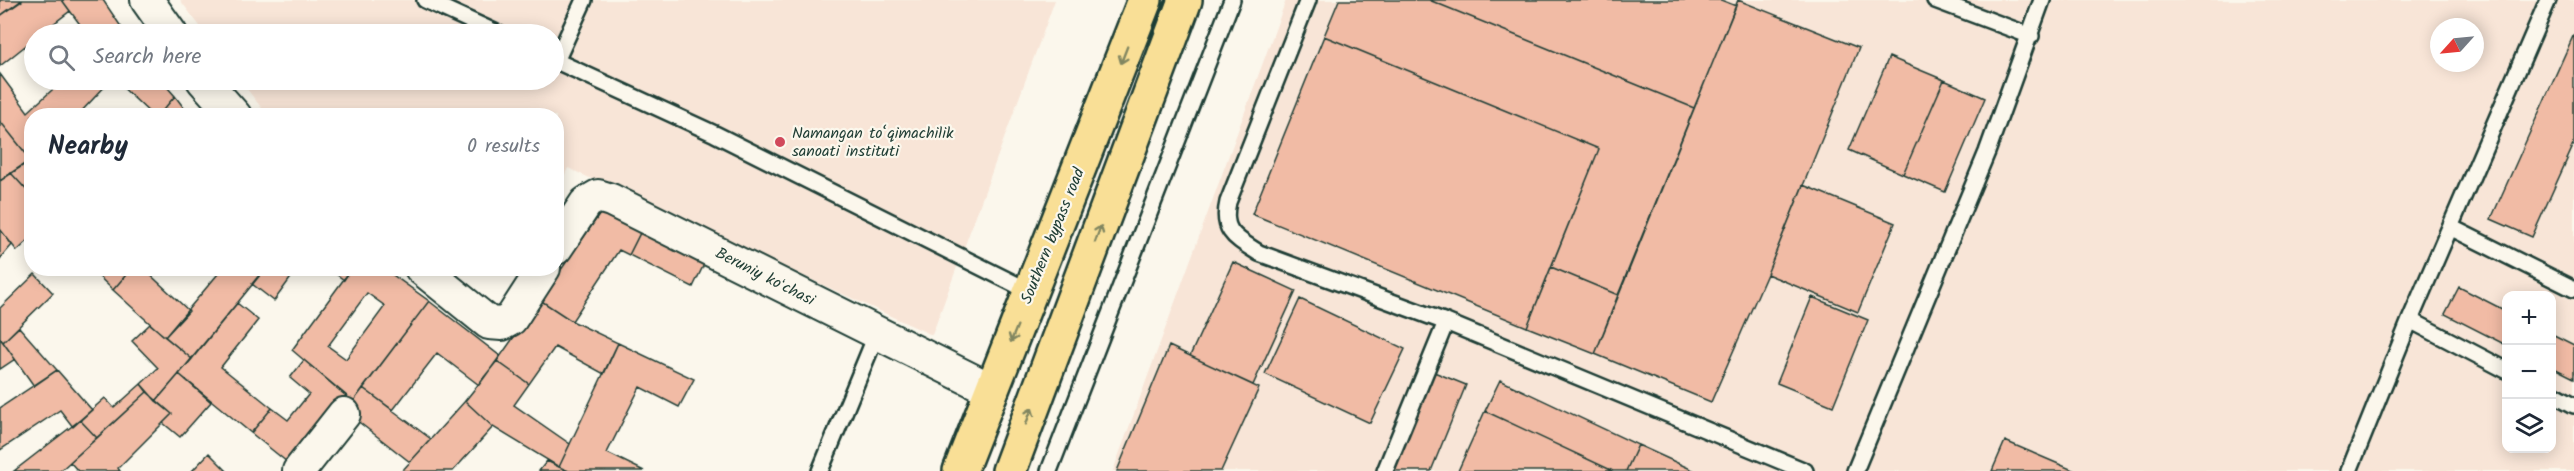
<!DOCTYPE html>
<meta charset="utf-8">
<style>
:root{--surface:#fff;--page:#f6f6f7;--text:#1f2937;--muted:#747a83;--line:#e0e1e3}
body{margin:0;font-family:Kalam,sans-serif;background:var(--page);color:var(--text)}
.controls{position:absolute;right:18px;bottom:18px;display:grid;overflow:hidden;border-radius:12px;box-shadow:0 3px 15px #0003}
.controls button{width:54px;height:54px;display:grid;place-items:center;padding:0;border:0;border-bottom:2px solid var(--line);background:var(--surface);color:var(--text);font:30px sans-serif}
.compass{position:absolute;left:2430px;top:18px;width:54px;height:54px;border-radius:50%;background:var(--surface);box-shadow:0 3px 15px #0003;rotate:243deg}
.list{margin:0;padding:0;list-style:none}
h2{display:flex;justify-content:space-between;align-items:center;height:78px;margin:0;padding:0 24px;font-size:26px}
h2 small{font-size:20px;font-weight:400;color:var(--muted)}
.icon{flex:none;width:33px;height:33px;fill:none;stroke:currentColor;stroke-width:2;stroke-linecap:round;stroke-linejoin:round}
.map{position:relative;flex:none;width:2574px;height:471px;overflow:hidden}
.search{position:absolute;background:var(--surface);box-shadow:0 3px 15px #0003;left:24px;top:24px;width:540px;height:66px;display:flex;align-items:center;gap:15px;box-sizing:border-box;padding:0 21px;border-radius:33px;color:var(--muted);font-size:22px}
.panel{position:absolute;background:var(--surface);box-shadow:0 3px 15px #0003;left:24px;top:108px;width:540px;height:168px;border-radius:24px}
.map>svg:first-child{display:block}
.built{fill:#f8e5d7;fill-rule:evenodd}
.building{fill:#f1bba5;stroke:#1f3d34;stroke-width:1.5;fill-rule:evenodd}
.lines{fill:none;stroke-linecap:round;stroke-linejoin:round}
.service-casing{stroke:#1f3d34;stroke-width:20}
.minor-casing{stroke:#1f3d34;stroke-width:36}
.trunk-casing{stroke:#1f3d34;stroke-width:38}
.service{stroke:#fbf7ec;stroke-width:15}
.minor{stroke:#fbf7ec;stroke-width:32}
.trunk{stroke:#f9df96;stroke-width:33}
.oneway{stroke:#818660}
.poi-dot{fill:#d1495b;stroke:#fbf7ec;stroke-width:2}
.labels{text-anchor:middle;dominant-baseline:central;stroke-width:4.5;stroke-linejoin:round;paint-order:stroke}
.poi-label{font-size:16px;fill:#1f3d34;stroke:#fbf7ec;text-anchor:start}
.street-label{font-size:16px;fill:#1f3d34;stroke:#fbf7ec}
</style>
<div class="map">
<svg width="2574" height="471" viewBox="0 0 2574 471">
<rect width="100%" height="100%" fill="#fbf7ec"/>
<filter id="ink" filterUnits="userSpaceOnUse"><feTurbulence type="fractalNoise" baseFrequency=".0167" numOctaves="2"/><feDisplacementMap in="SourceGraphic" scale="12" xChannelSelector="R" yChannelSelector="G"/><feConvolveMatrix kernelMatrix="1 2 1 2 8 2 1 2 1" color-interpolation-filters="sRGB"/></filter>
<g filter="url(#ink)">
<path class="built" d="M 180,0 L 1055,0 L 932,335 L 568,168 L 557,190 L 556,116 L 267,115 L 240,80 L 554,80 L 554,34 L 206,34 Z
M 1286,0 L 2574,0 L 2574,471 L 1113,471 ZM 2439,27 L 2475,27 L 2475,63 L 2439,63 ZM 2506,296 L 2552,296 L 2552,448 L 2506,448 Z"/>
<path class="building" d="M 0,0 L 21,0 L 22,1 L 0,16 Z
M 62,0 L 70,11 L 40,34 L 34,34 L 34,39 L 0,66 L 0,16 L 22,0 Z
M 62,0 L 103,0 L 126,34 L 87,34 Z
M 1339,0 L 1429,0 L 1694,108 L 1618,295 L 1551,267 L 1599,149 L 1324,36 Z
M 1429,0 L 1721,0 L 1736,6 L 1694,108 Z
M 1738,0 L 1859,48 L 1767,274 L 1711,402 L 1595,354 Z
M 2574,34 L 2574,144 L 2532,237 L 2491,219 Z
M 1324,36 L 1599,149 L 1527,327 L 1252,214 Z
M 1889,57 L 1944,80 L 1903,174 L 1849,150 Z
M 0,74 L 28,112 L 63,80 L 111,80 L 77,116 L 32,116 L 31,160 L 0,121 Z
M 115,80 L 161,80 L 175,96 L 158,116 L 153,116 Z
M 1944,80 L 1985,98 L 1945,192 L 1903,174 Z
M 175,96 L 190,116 L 158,116 Z
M 0,121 L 31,160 L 0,181 Z
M 32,159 L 32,196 L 11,173 Z
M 11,173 L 32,196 L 32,237 L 17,251 L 0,229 L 0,181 Z
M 1803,185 L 1895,223 L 1858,312 L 1767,274 Z
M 604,208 L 643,227 L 629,255 L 619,250 L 572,321 L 540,300 Z
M 643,227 L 707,258 L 693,287 L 629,255 Z
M 0,229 L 12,245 L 0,259 Z
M 1233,262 L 1296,291 L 1253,385 L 1190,356 Z
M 1551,267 L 1618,295 L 1595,354 L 1527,327 Z
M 90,268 L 132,268 L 113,290 Z
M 132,268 L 143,268 L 189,311 L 165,337 L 113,290 Z
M 223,268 L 252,268 L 260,275 L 192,359 L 165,337 Z
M 265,268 L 298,268 L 274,301 L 252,284 Z
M 328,268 L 352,268 L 344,280 Z
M 352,268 L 383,268 L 429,301 L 353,402 L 292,350 ZM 367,293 L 385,306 L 346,359 L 328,346 Z
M 35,274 L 53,293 L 3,342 L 0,338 L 0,308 Z
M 2459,287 L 2506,311 L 2506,345 L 2445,314 Z
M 1812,297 L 1868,320 L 1833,406 L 1777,383 Z
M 1300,299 L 1405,349 L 1370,423 L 1265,374 Z
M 540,300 L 572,321 L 618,343 L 604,374 L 555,347 L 529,384 L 497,361 Z
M 429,301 L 500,356 L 479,385 L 437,353 L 393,410 L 363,388 Z
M 237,303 L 258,320 L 221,367 L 272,408 L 251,433 L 179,374 Z
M 150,324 L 192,359 L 156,401 L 141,384 L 158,368 L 132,341 Z
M 19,327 L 57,370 L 34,386 L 3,342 Z
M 2552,334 L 2574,345 L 2574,378 L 2552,367 Z
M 0,338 L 15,359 L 0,369 Z
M 618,343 L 694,379 L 679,407 L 640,387 L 607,453 L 644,471 L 569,471 L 559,467 Z
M 1169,346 L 1259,388 L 1221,471 L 1117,471 Z
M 304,360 L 347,396 L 292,466 L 251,433 L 272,408 L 288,420 L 309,394 L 290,378 Z
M 497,361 L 529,384 L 514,405 L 570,444 L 559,467 L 493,427 L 465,401 Z
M 57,370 L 92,410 L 73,427 L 60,410 L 0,450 L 0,408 Z
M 1434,372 L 1466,385 L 1431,471 L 1394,471 Z
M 179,374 L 211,402 L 180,437 L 163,423 L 172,414 L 156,401 Z
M 1500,380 L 1638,445 L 1626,471 L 1613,471 L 1485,411 Z
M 141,384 L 147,392 L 97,438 L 80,420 L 105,398 L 114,408 Z
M 363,388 L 431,439 L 410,462 L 351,416 L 359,407 L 353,402 Z
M 147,392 L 172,414 L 118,468 L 120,471 L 78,471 L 70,462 Z
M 465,401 L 493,427 L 453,471 L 402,471 Z
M 1485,411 L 1613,471 L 1458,471 Z
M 80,420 L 97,438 L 60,471 L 14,471 Z
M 2005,441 L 2075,471 L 1992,471 Z
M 1638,445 L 1695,471 L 1626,471 Z
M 209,453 L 227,471 L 192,471 Z
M 547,461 L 559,467 L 569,471 L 539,471 Z"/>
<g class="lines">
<g class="service-casing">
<path id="service" d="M 425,0 L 499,34
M 1308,0 L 1228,202 C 1221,232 1236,238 1259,253 L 1446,322 L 1805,471
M 1935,0 L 2031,36
M 554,60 L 715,134 L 1031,292
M 556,61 L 584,0
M 2450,227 L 2574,289
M 2410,320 L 2506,370
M 2552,393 L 2574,405
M 820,471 L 877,333
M 1049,471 L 1232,0
M 1385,471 L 1446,322
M 1855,471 L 1987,152 L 2042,0
M 2349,471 L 2410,320 L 2548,0"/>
</g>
<g class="minor-casing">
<path id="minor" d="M 147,0 L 171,34
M 203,80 L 235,116
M 556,248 L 586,203 L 598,196 L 611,200 L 992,390
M 421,268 L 489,323 L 502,324 L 511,319 L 544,268
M 299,471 L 344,414"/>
</g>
<g class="trunk-casing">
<path id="trunk" d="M 960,471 L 1145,0
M 1009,471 L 1185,0"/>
</g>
<use href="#service" class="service"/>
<use href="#minor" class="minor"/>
<use href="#trunk" class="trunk"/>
</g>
<defs><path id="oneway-shaft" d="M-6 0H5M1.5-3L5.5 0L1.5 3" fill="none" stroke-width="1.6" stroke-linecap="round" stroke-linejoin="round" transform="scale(1.5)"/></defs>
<g class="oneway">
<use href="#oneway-shaft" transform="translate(1124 55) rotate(111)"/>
<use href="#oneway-shaft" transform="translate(1098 234) rotate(-70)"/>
<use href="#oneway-shaft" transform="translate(1014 334) rotate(112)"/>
<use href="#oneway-shaft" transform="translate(1029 416) rotate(-70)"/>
</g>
</g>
<circle class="poi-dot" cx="780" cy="142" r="6"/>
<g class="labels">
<g class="poi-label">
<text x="792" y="133">Namangan to‘qimachilik<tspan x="792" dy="18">sanoati instituti</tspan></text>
</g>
<g class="street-label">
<text transform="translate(1053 236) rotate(-68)">Southern bypass road</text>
<text transform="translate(765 277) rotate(27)">Beruniy koʻchasi</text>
</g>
</g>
</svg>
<div class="controls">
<button>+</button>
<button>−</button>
<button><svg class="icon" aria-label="layers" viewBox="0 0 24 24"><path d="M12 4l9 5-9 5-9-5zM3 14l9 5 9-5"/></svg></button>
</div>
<svg class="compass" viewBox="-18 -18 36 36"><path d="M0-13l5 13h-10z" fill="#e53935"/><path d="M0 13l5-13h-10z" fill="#747a83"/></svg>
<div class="search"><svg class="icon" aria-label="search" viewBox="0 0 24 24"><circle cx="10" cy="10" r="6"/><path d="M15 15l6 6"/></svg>Search here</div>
<section class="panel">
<h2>Nearby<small>0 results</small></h2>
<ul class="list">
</ul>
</section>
</div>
